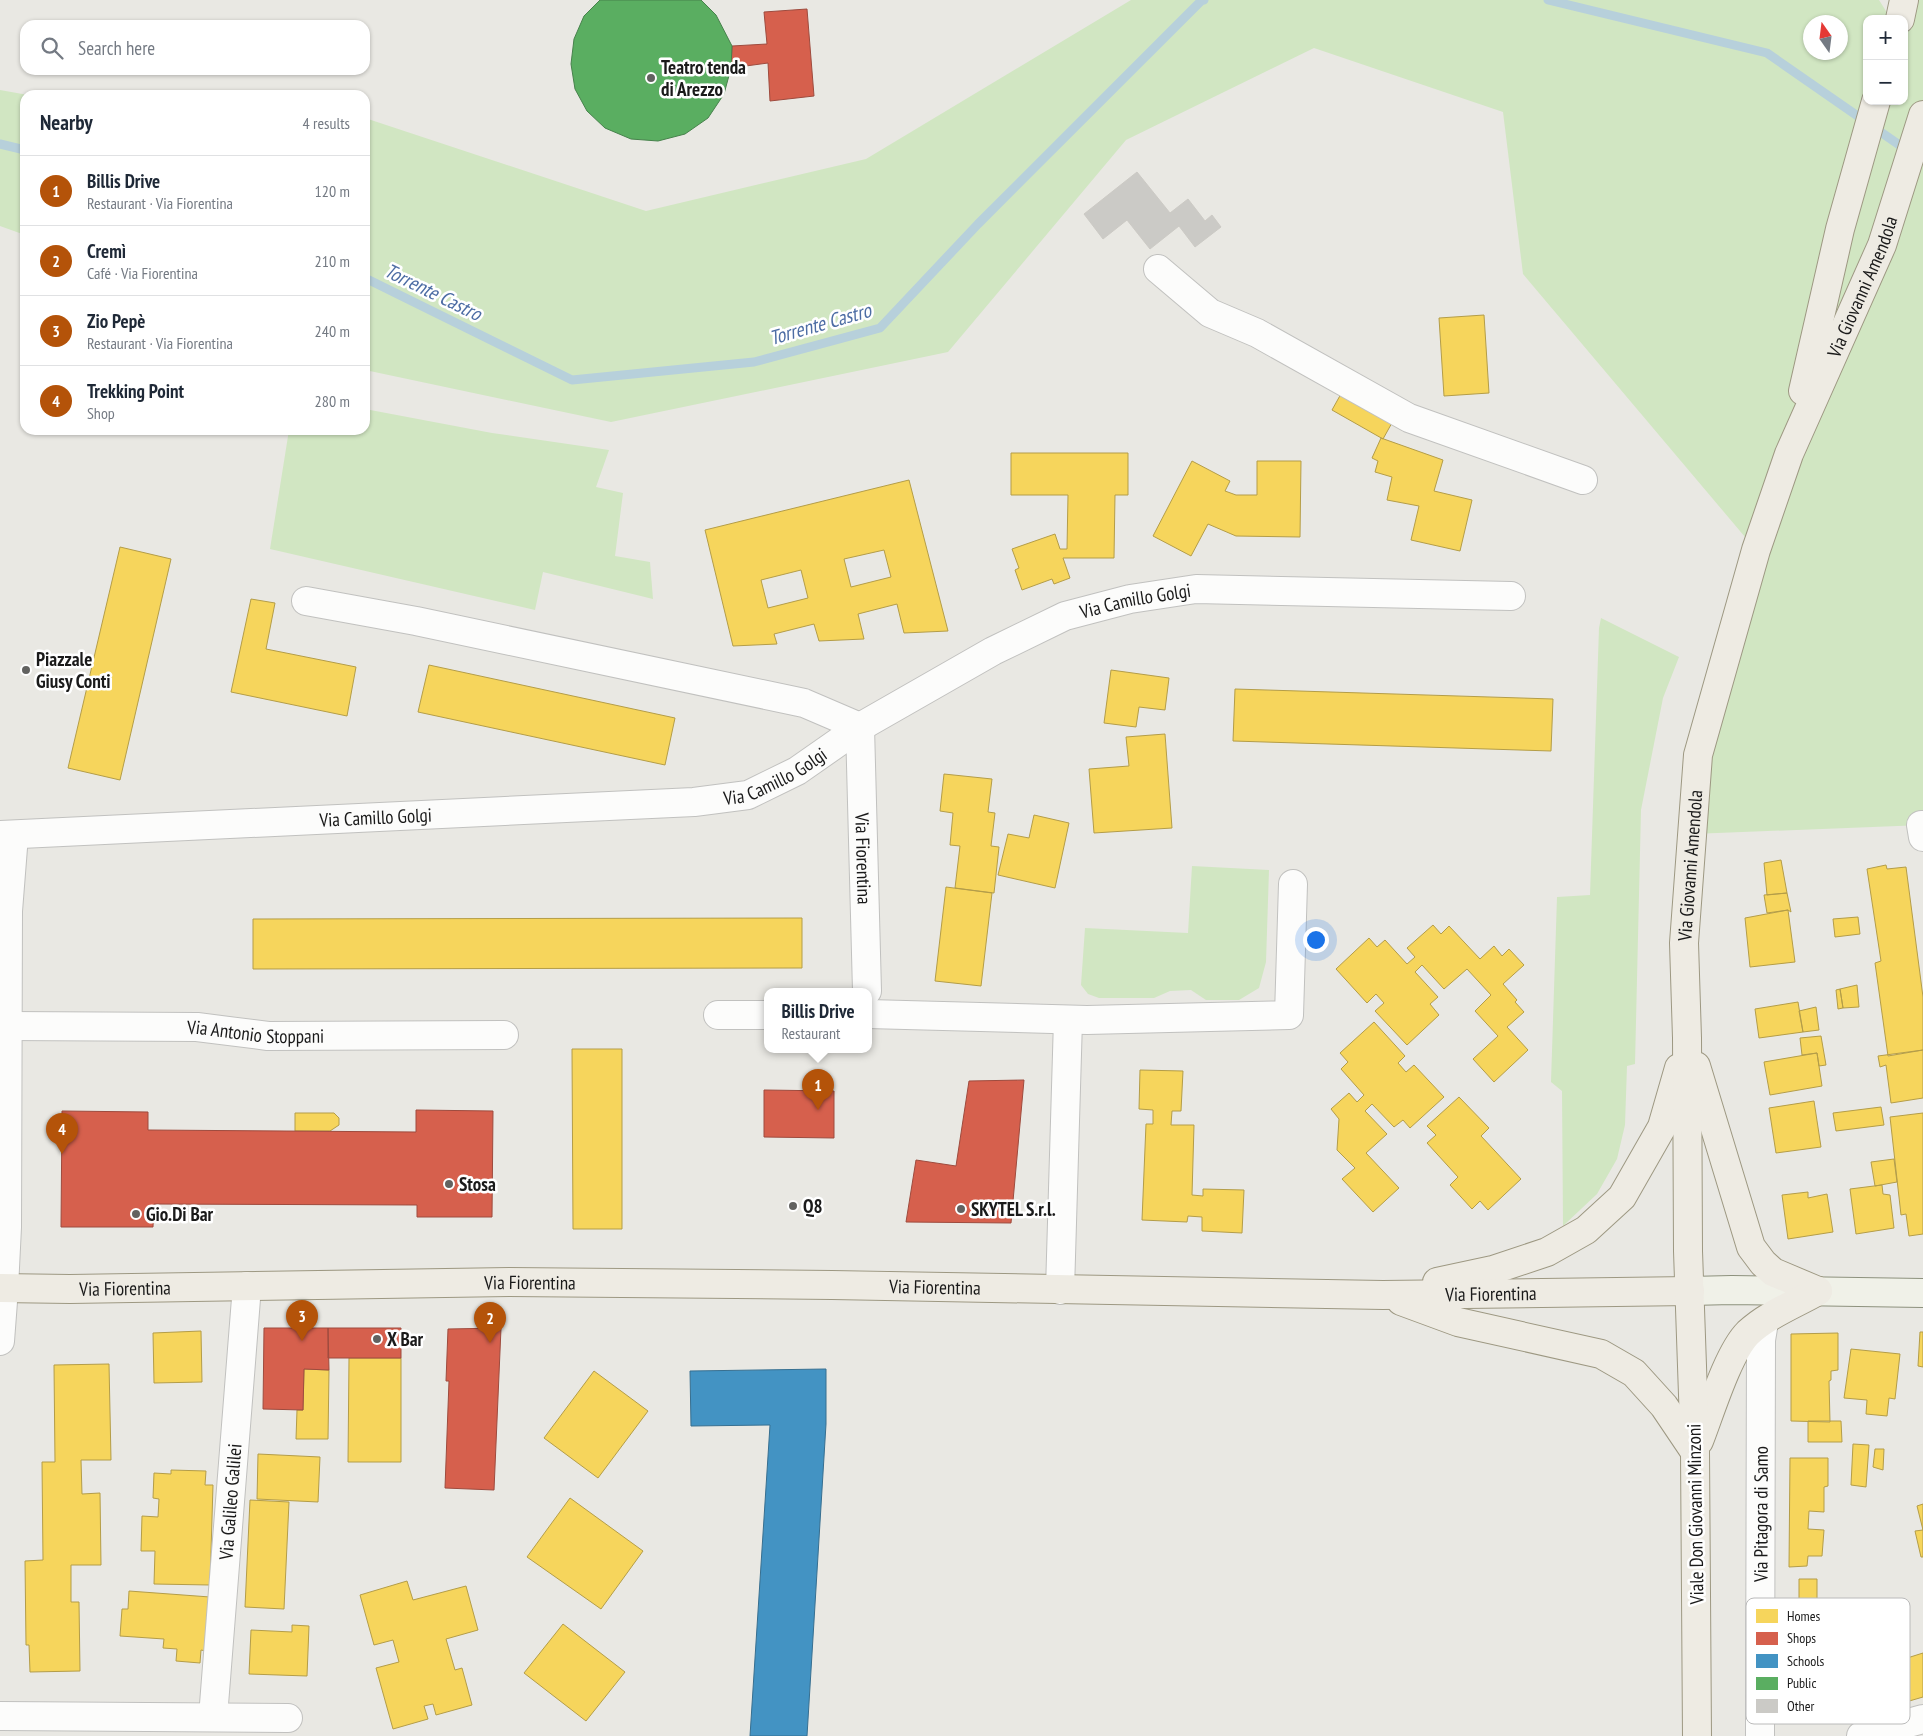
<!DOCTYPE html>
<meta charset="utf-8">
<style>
:root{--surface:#fff;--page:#f6f6f7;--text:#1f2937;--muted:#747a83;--line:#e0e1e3;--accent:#b45309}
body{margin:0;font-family:"PT Sans Narrow",sans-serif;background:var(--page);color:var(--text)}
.controls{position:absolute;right:15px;top:15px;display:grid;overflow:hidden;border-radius:10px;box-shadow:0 1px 4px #0004}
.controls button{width:45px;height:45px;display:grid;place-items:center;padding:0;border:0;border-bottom:1px solid var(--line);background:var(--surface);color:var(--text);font:25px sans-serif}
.compass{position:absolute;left:1803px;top:15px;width:45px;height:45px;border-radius:50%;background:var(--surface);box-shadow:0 1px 4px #0004;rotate:346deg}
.you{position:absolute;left:1315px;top:939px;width:18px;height:18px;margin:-12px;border:4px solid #fff;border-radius:50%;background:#1a73e8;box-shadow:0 0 0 8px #1a73e833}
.badge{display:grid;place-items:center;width:32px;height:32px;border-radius:50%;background:var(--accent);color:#fff;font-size:16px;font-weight:700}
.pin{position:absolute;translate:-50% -41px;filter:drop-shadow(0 1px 2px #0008)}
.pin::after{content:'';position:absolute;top:26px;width:18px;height:15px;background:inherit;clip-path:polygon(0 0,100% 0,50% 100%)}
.popup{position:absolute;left:764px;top:988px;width:108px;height:65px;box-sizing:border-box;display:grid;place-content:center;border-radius:10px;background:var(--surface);filter:drop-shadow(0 1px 4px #0005);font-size:16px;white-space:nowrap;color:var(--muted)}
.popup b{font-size:19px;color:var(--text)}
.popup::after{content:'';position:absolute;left:50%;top:100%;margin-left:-10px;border:10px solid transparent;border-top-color:var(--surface)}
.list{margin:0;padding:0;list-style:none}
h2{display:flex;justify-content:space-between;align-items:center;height:65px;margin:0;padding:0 20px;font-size:21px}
h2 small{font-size:16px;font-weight:400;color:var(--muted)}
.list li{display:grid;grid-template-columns:32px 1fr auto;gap:15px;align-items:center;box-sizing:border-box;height:70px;padding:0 20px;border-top:1px solid var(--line)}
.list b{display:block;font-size:19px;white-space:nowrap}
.list p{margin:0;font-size:16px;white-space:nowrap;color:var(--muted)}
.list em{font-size:16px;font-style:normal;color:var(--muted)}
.icon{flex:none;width:28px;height:28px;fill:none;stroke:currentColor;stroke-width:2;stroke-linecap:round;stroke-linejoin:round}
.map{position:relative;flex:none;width:1923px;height:1736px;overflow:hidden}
.search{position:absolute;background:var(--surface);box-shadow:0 1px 4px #0004;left:20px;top:20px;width:350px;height:55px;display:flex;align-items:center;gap:12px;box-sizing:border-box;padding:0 18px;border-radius:15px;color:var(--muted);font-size:19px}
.panel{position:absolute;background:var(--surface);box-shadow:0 1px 4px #0004;left:20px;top:90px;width:350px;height:345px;border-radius:15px}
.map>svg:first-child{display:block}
.grass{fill:#d1e6c2;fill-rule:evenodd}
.homes{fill:#f6d55c;stroke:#b49d48;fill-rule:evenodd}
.shops{fill:#d6604d;stroke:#9e4b3e}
.schools{fill:#4393c3;stroke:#376f90}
.public{fill:#5aae61;stroke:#47824c}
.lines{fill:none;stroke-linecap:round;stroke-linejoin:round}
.stream{stroke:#b7d0db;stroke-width:9}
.building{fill:#cbcac6;stroke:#cccac5}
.minor-casing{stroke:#c1c1bf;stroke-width:30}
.tertiary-casing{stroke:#c1c1bf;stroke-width:30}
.secondary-casing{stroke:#8d917d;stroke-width:30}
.primary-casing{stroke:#9d9882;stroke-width:30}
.minor{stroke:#fcfcfb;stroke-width:28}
.tertiary{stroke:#fcfcfb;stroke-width:28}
.secondary{stroke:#f0f1e8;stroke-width:28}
.primary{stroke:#eeebe3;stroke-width:28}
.poi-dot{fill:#626260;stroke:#fff;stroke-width:2}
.labels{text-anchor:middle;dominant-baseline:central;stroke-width:5;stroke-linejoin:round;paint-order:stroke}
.poi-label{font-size:19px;font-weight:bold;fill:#1a1a1a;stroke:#fff;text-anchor:start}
.street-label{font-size:19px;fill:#1a1a1a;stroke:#fff}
.water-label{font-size:20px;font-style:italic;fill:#4d6da4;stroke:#fff}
.key{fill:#fff;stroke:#bababa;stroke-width:1}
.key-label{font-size:14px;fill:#1a1a1a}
</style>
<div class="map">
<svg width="1923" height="1736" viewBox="0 0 1923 1736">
<rect width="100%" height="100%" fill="#e9e8e3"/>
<path class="grass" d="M 1131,0 L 1879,0 L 1891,19 L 1867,19 L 1867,101 L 1904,101 L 1904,0 L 1923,0 L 1923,825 L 1692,834 L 1756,550 L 1523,274 L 1503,112 L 1314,48 L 1126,140 L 948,352 L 611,422 L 365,370 L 365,118 L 646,211 L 866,159 ZM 1810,22 L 1840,22 L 1840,52 L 1810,52 Z
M 0,90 L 28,95 L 25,95 L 25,235 L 0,226 Z
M 365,409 L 492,433 L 609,450 L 596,487 L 623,493 L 615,556 L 650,562 L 653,599 L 543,572 L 535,610 L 270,549 L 289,430 L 365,430 Z
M 1601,618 L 1679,657 L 1663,698 L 1641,810 L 1635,1064 L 1627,1066 L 1625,1125 L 1617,1159 L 1597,1194 L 1563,1226 L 1562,1091 L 1551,1082 L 1557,897 L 1590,895 L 1599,628 Z
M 1192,866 L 1269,870 L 1266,962 L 1259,988 L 1239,1000 L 1206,1000 L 1191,990 L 1170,991 L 1154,998 L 1099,998 L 1088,994 L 1081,985 L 1085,928 L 1188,933 Z"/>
<path class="homes" d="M 1484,315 L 1489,393 L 1444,396 L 1439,318 Z
M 1342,392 L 1393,421 L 1383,439 L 1332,410 Z
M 1381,438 L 1443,460 L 1434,491 L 1472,500 L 1460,551 L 1411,540 L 1419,506 L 1387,500 L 1392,477 L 1375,472 L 1378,461 L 1372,458 Z
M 1011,453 L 1128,453 L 1128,495 L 1115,495 L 1114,558 L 1063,558 L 1070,578 L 1054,584 L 1052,579 L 1022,590 L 1015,570 L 1019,568 L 1012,549 L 1055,534 L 1060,549 L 1067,549 L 1068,495 L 1011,495 Z
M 1192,461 L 1230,481 L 1225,491 L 1236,495 L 1257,495 L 1257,461 L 1301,461 L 1300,537 L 1236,536 L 1208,524 L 1191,556 L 1153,536 Z
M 909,480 L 948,631 L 904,633 L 897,604 L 858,614 L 864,639 L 819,641 L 814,624 L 774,634 L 777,644 L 733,646 L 705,530 ZM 884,550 L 891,577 L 851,587 L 844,559 ZM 801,570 L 808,598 L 768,608 L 761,580 Z
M 120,547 L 171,559 L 120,780 L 68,768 Z
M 251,599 L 275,603 L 266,649 L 356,667 L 347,716 L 231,692 Z
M 429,665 L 675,718 L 665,765 L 418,712 Z
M 1111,670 L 1169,678 L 1165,710 L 1139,707 L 1136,727 L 1104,723 Z
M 1235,689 L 1553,699 L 1551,751 L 1233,741 Z
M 1165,734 L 1172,828 L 1094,833 L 1089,769 L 1129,766 L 1126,737 Z
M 944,774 L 992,779 L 988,812 L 995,813 L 991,846 L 999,847 L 994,893 L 955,888 L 960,846 L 950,845 L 953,813 L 940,811 Z
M 1034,815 L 1069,823 L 1055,888 L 998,875 L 1008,834 L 1029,838 Z
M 1781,860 L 1787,893 L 1767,895 L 1764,863 Z
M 1886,865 L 1887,869 L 1906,867 L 1923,997 L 1923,1050 L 1888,1056 L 1875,963 L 1881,961 L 1867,869 Z
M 946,887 L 992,893 L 981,986 L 935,981 Z
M 1787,893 L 1791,912 L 1788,910 L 1767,913 L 1764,895 Z
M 1788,910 L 1795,962 L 1750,967 L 1745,918 Z
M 1858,917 L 1860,934 L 1835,937 L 1833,919 Z
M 802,918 L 802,968 L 253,969 L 253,919 Z
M 1433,925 L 1441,934 L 1449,926 L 1480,959 L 1494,946 L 1502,956 L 1509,949 L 1524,965 L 1503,984 L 1517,1000 L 1515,1002 L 1524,1012 L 1507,1027 L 1528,1050 L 1494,1082 L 1473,1059 L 1498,1036 L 1475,1011 L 1491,995 L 1467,969 L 1444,989 L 1422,965 L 1415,972 L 1438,997 L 1430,1004 L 1439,1015 L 1407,1045 L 1375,1011 L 1384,1003 L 1376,994 L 1367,1003 L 1336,969 L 1369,938 L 1377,947 L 1385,940 L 1407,964 L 1415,957 L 1407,948 Z
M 1857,985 L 1859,1007 L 1843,1008 L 1840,989 Z
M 1840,989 L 1843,1008 L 1838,1009 L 1836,990 Z
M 1798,1002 L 1803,1032 L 1759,1038 L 1755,1009 Z
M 1816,1007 L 1819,1030 L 1803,1032 L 1799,1011 Z
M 1374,1022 L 1405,1056 L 1398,1063 L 1406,1072 L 1414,1065 L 1444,1097 L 1410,1128 L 1403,1120 L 1394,1127 L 1372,1104 L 1365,1111 L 1387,1134 L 1366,1153 L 1399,1188 L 1373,1212 L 1342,1179 L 1355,1168 L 1337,1150 L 1339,1119 L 1331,1109 L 1349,1093 L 1357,1102 L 1364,1095 L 1341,1069 L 1348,1062 L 1340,1053 Z
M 1821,1036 L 1826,1065 L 1819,1066 L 1817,1053 L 1802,1055 L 1800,1038 Z
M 572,1049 L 622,1049 L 622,1229 L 573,1229 Z
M 1923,1050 L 1923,1098 L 1891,1103 L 1886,1065 L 1880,1067 L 1878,1056 Z
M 1817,1053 L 1822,1086 L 1770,1095 L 1764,1062 Z
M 1140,1070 L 1183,1071 L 1181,1111 L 1172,1111 L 1171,1125 L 1194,1125 L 1192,1195 L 1203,1196 L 1203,1189 L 1244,1190 L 1242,1233 L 1202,1231 L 1202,1217 L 1188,1216 L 1187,1222 L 1142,1220 L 1146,1124 L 1153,1124 L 1153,1110 L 1139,1109 Z
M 1459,1097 L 1489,1128 L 1481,1136 L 1521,1179 L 1488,1210 L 1480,1201 L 1472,1209 L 1450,1185 L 1458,1177 L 1427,1143 L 1436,1135 L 1427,1126 Z
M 1814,1101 L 1821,1147 L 1776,1153 L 1769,1108 Z
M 1881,1107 L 1884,1125 L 1836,1131 L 1833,1113 Z
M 295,1113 L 334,1113 L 339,1118 L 339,1125 L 330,1131 L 295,1131 Z
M 1923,1113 L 1923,1234 L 1909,1236 L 1906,1214 L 1901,1215 L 1890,1117 Z
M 1894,1159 L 1897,1182 L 1875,1186 L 1871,1162 Z
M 1882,1185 L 1883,1194 L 1890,1195 L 1894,1228 L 1856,1234 L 1850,1189 Z
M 1808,1192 L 1808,1198 L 1827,1194 L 1833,1232 L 1788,1239 L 1782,1195 Z
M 201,1331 L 202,1382 L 154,1383 L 153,1333 Z
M 1920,1332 L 1923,1332 L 1923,1367 L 1918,1366 Z
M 1838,1333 L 1838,1370 L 1831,1371 L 1831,1380 L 1829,1381 L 1830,1422 L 1791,1421 L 1791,1334 Z
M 1851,1349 L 1900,1354 L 1895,1399 L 1889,1398 L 1887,1416 L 1866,1414 L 1867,1400 L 1844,1398 Z
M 349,1358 L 401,1358 L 401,1462 L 348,1462 Z
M 109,1364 L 111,1460 L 81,1460 L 82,1494 L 100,1493 L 101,1565 L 71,1565 L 71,1602 L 79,1602 L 80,1671 L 30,1672 L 29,1645 L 26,1645 L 25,1561 L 43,1560 L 42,1462 L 55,1462 L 54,1365 Z
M 304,1369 L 329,1370 L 328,1439 L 296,1439 L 297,1410 L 303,1410 Z
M 594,1371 L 648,1411 L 598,1478 L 544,1438 Z
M 1808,1421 L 1841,1421 L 1842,1442 L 1808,1442 Z
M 1853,1444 L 1869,1445 L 1866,1487 L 1851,1485 Z
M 1875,1449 L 1884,1449 L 1883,1470 L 1873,1467 Z
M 258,1454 L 320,1457 L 318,1502 L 257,1499 Z
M 1790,1458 L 1828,1458 L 1828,1486 L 1824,1487 L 1824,1512 L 1809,1511 L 1808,1529 L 1824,1530 L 1822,1556 L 1808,1556 L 1807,1566 L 1789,1567 Z
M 171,1470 L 206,1471 L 205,1485 L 213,1485 L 210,1585 L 154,1584 L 155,1551 L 141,1551 L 142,1516 L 158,1517 L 159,1499 L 153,1498 L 154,1473 L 171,1474 Z
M 570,1498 L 643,1551 L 601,1609 L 527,1557 Z
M 250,1500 L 289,1502 L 284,1609 L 245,1607 Z
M 1923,1504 L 1923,1557 L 1921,1557 L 1915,1531 L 1923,1530 L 1917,1506 Z
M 1799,1579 L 1817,1579 L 1817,1602 L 1799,1602 Z
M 407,1581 L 413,1600 L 466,1586 L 478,1630 L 446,1639 L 455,1670 L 462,1668 L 472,1705 L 436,1715 L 433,1704 L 424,1706 L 428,1719 L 393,1729 L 376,1668 L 399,1662 L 393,1640 L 374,1645 L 360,1595 Z
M 129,1591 L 210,1597 L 206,1651 L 201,1650 L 200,1663 L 176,1661 L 177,1649 L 163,1648 L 164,1639 L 120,1636 L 122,1609 L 128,1609 Z
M 1790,1617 L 1823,1617 L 1823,1631 L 1830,1632 L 1833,1656 L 1789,1656 Z
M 563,1624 L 625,1672 L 586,1721 L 524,1673 Z
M 292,1625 L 309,1626 L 307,1676 L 249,1674 L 251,1630 L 292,1632 Z
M 1831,1641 L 1848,1641 L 1862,1699 L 1845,1701 L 1845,1692 L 1826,1692 L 1827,1673 L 1834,1674 Z
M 1903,1652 L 1904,1659 L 1923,1653 L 1923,1697 L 1875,1711 L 1872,1698 L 1862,1699 L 1855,1667 Z"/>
<path class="shops" d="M 807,9 L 814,96 L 770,101 L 768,63 L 731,68 L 732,46 L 767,44 L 764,12 Z
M 1024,1080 L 1011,1223 L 906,1222 L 916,1160 L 956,1166 L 969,1081 Z
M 764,1090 L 834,1091 L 834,1138 L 764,1137 Z
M 416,1110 L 493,1111 L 492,1217 L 417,1217 L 417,1205 L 154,1204 L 153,1227 L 61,1227 L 62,1111 L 148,1112 L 148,1130 L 416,1132 Z
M 264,1328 L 328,1328 L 329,1370 L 304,1369 L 303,1410 L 263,1409 Z
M 328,1328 L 401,1328 L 401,1358 L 328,1358 Z
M 501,1328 L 494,1490 L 445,1488 L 449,1381 L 446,1381 L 448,1329 Z"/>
<path class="schools" d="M 826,1369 L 826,1424 L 807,1736 L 750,1736 L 770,1425 L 691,1426 L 690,1371 Z"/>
<path class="public" d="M 600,0 L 701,0 L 716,15 L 732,46 L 731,68 L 724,94 L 708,118 L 685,134 L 658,141 L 631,139 L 605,128 L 587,111 L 575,89 L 571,64 L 574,39 L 584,16 Z"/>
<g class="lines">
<path class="stream" d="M 1548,0 L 1767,53 L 1908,151
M 0,144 L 25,150
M 365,278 L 572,380 L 754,362 L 880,328 L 978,224 L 1201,1 L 1204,0"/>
</g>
<path class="building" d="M 1137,172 L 1170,213 L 1188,199 L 1205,221 L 1212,215 L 1221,227 L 1195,247 L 1179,226 L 1150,249 L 1127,220 L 1103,239 L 1084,214 Z"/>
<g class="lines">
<g class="minor-casing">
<g id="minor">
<path d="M 1158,269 L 1210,313 L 1257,333 L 1409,418 L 1583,480"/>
<path id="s1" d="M 306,601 L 416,621 L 804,703 L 860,727 L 867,991"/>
<path d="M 1921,825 L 1923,837"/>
<path id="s2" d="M 0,835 L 694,802 L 748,795 L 797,771 L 860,727 L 993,651 L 1065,616 L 1130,599 L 1196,589 L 1511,596"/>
<path d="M 868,1014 L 1087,1020 L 1289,1015 L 1293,884"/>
<path d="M 718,1015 L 768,1015"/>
<path id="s3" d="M 7,1026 L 197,1027 L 268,1036 L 504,1035"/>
<path d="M 4,1288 L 7,1227 L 8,911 L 14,835"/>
<path d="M 1060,1290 L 1068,1020"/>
<path d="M 0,1716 L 288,1718"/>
<path id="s4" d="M 213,1717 L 247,1286"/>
<path id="s5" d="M 1760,1736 L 1761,1340 L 1764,1322"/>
<path d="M 1861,1736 L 1923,1719"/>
</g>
</g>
<g class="tertiary-casing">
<path id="tertiary" d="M 0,1341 L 4,1288"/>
</g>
<g class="secondary-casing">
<path id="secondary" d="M 1690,1291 L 1732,1290 L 1923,1293"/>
</g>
<g class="primary-casing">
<g id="primary">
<path d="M 1900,19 L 1904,0"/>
<path d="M 1803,391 L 1840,229 L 1876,101"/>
<path d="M 1696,1066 L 1751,1247 L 1763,1263 L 1773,1272 L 1818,1291"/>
<path d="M 1437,1282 L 1493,1270 L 1547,1252 L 1586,1230 L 1622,1197 L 1662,1127 L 1679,1068"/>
<path id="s6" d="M 0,1288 L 70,1289 L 509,1282 L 832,1285 L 1383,1295 L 1690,1291"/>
<path d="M 1401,1301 L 1458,1322 L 1601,1354 L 1634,1373 L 1664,1406 L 1695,1452"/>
<path d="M 1699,1441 C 1710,1413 1728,1353 1748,1333 C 1767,1315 1795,1304 1818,1291"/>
<path id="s7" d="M 1697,1736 L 1695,1452 L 1688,1251 L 1687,1038 L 1684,943 L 1698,755 L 1756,550 L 1789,454 L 1882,245 L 1923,115"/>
</g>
</g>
<use href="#minor" class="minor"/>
<use href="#tertiary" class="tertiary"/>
<use href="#secondary" class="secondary"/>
<use href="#primary" class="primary"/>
</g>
<g class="poi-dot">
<circle cx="651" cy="78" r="5"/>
<circle cx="26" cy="670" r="5"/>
<circle cx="449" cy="1184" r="5"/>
<circle cx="793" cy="1206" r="5"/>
<circle cx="961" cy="1209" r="5"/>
<circle cx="136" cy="1214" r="5"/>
<circle cx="377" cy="1339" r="5"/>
</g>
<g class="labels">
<g class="poi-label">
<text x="661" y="67">Teatro tenda<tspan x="661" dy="22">di Arezzo</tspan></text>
<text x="36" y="659">Piazzale<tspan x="36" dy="22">Giusy Conti</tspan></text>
<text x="459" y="1184">Stosa</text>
<text x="803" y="1206">Q8</text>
<text x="971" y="1209">SKYTEL S.r.l.</text>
<text x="146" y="1214">Gio.Di Bar</text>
<text x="387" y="1339">X Bar</text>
</g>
<g class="street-label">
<text stroke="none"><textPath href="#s7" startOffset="1479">Via Giovanni Amendola</textPath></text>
<text stroke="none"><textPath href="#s2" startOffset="1186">Via Camillo Golgi</textPath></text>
<text stroke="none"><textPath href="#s2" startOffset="781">Via Camillo Golgi</textPath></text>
<text stroke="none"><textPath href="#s2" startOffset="376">Via Camillo Golgi</textPath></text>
<text stroke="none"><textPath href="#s1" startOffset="701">Via Fiorentina</textPath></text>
<text stroke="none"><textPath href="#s7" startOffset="871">Via Giovanni Amendola</textPath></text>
<text stroke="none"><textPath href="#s3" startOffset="249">Via Antonio Stoppani</textPath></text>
<text stroke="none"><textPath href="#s6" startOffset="530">Via Fiorentina</textPath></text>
<text stroke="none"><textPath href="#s6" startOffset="935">Via Fiorentina</textPath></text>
<text stroke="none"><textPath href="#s6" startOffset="125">Via Fiorentina</textPath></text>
<text stroke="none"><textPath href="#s6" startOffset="1491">Via Fiorentina</textPath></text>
<text stroke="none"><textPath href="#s4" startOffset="216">Via Galileo Galilei</textPath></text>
<text transform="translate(1695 1514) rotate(-91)">Viale Don Giovanni Minzoni</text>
<text stroke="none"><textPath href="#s5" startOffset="222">Via Pitagora di Samo</textPath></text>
</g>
<g class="water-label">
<text transform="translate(433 292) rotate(26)">Torrente Castro</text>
<text transform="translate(820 324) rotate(-16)">Torrente Castro</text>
</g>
</g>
<rect x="1746" y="1598" width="164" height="126" rx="8" class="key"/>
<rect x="1756" y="1609" width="22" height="14" fill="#f6d55c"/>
<rect x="1756" y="1632" width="22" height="13" fill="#d6604d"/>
<rect x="1756" y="1654" width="22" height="14" fill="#4393c3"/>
<rect x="1756" y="1677" width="22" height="13" fill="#5aae61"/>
<rect x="1756" y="1699" width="22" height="14" fill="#cbcac6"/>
<g class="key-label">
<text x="1787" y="1621">Homes</text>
<text x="1787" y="1643">Shops</text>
<text x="1787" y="1666">Schools</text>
<text x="1787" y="1688">Public</text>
<text x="1787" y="1711">Other</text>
</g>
</svg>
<div class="controls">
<button>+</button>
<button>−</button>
</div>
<svg class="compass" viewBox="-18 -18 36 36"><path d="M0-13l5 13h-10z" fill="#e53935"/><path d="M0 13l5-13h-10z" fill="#747a83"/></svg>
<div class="you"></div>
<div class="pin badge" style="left:818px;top:1110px">1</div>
<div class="popup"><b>Billis Drive</b>Restaurant</div>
<div class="pin badge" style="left:490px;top:1343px">2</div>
<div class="pin badge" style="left:302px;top:1341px">3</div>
<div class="pin badge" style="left:62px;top:1154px">4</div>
<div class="search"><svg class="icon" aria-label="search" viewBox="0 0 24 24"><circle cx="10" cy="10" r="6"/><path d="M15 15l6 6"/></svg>Search here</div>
<section class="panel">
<h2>Nearby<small>4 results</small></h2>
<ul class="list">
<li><span class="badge">1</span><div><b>Billis Drive</b><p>Restaurant · Via Fiorentina</p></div><em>120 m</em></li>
<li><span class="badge">2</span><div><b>Cremì</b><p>Café · Via Fiorentina</p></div><em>210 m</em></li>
<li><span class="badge">3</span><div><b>Zio Pepè</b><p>Restaurant · Via Fiorentina</p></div><em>240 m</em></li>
<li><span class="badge">4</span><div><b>Trekking Point</b><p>Shop</p></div><em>280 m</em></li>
</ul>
</section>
</div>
